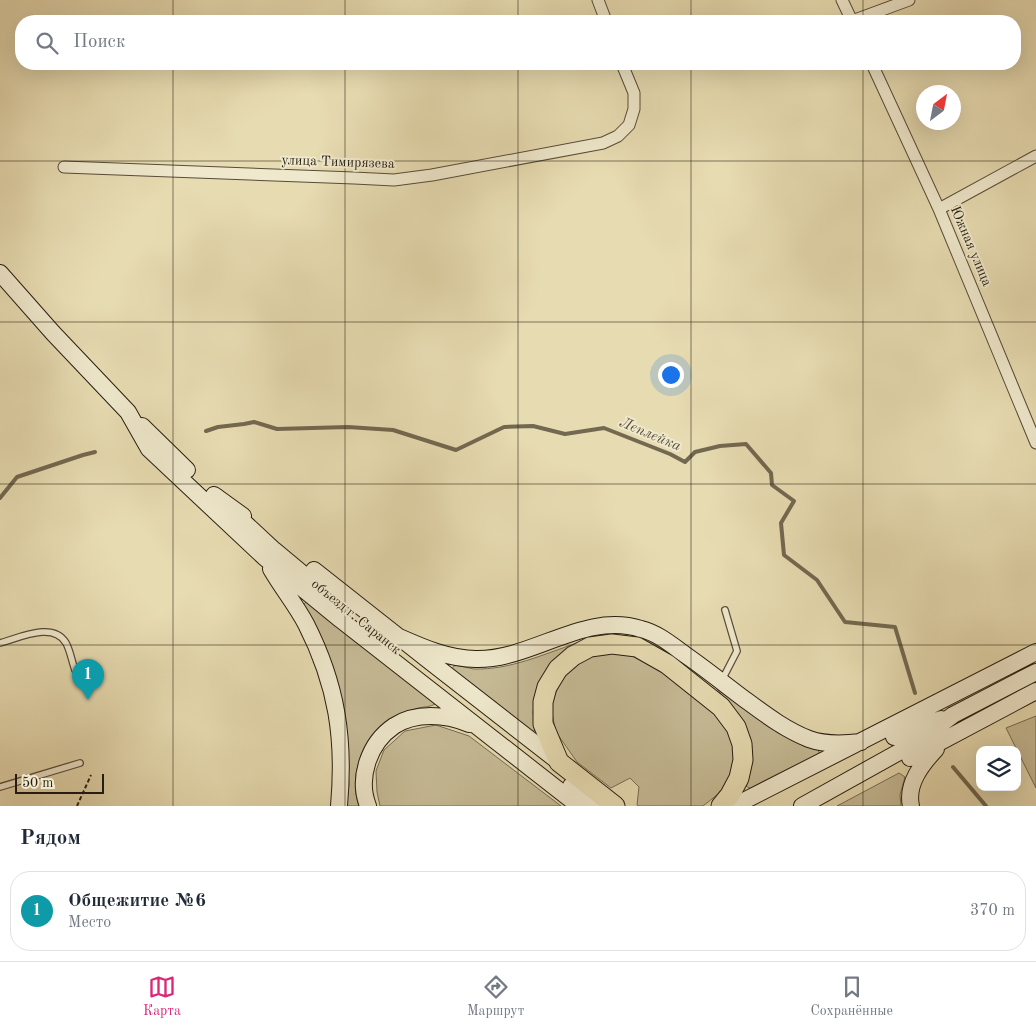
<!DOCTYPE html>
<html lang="ru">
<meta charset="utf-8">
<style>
:root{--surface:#fff;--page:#f6f6f7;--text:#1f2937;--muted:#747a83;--line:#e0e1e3;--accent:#db2777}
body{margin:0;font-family:"Old Standard TT",serif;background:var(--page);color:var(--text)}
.controls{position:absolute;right:15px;bottom:15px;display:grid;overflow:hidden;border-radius:10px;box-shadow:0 5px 20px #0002}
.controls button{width:45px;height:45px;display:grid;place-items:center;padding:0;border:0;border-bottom:1px solid var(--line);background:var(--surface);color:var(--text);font:25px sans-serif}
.compass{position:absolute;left:916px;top:85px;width:45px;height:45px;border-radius:50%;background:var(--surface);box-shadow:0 5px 20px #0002;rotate:32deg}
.scale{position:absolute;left:15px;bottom:12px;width:89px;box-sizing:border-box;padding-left:5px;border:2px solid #271d10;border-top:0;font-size:14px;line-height:18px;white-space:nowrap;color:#271d10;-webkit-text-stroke:4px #efe8cc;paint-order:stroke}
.you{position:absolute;left:670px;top:374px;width:18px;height:18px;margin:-12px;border:4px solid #fff;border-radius:50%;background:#1a73e8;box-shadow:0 0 0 8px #1a73e833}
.badge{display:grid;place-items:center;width:32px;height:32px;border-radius:50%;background:var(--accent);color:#fff;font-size:16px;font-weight:700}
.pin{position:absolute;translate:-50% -41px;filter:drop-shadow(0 1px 2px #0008)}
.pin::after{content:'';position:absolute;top:26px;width:18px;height:15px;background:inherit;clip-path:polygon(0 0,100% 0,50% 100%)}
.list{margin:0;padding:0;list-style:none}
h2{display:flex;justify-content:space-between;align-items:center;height:65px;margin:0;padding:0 20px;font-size:21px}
h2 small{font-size:16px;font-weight:400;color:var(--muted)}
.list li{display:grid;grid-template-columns:32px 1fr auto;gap:15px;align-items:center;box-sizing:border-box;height:80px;margin:0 10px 10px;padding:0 10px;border:1px solid var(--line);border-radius:20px}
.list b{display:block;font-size:19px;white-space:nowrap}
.list p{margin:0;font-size:16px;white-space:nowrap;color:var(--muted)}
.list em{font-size:16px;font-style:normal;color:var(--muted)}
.icon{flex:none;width:28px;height:28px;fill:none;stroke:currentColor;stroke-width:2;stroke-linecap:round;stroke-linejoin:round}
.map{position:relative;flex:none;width:1036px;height:806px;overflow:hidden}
.search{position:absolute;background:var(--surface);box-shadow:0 5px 20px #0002;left:15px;right:15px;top:15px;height:55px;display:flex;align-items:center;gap:12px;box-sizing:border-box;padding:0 18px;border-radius:20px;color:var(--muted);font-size:19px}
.sheet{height:155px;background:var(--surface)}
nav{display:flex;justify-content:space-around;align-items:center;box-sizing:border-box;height:70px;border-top:1px solid var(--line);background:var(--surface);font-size:14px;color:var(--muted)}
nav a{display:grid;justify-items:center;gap:2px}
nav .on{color:var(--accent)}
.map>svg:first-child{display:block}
.green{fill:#c6bb96;stroke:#766c53}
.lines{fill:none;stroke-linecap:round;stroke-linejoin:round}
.stream{stroke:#736850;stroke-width:4}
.lane-casing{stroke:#574c38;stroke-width:8}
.street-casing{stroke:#574c38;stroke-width:13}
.secondary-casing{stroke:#271d10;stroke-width:18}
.primary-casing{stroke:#271d10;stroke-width:21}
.path{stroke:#271d10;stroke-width:2;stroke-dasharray:4 2.5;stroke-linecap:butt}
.lane{stroke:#efe8cc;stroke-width:5.5}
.street{stroke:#efe8cc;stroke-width:11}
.secondary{stroke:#efe8cc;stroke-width:16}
.primary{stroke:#e7dbb1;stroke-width:19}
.grid{fill:none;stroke:#271d10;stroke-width:1;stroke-opacity:0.55}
.labels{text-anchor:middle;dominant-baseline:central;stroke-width:4;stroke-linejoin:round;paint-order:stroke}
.street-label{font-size:14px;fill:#271d10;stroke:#efe8cc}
.water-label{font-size:15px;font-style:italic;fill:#5a4f3a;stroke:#efe8cc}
</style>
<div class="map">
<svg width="1036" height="806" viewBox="0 0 1036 806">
<rect width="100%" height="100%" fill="#e7dbb1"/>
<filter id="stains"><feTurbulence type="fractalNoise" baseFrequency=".004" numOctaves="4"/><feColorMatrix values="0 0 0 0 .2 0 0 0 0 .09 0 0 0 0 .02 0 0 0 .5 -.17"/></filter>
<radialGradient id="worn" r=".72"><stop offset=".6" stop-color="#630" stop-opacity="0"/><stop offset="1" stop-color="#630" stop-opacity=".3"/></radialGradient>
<path class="green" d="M 307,601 L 437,703 C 429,708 424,706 415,709 C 407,711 396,716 389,720 C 363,737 348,776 359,806 L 346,806 L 349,785 L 346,726 L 303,605 Z
M 577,643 L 551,662 L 539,685 L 533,712 L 536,730 L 530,732 L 451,670 L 455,665 C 461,666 468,668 474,669 C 510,670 544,654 577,643 Z
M 624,651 L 659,667 L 713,710 L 734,737 L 734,767 L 722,791 L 703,806 L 639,806 L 637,805 L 639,787 L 630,778 L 611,788 L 577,762 L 556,732 L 550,704 L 566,672 L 593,654 Z
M 717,689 L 778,733 L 800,744 L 818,749 L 820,756 L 753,790 L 746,786 L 751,768 L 729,704 Z
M 1036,716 L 1036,788 L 1006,728 Z
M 436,725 L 469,736 L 561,806 L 380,806 L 377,792 L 376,771 L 384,750 L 405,731 Z
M 899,773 L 905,777 L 900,795 L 901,806 L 837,806 Z"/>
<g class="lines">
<path class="stream" d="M 206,431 L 218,427 L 244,424 L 254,422 L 277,429 L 348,427 L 393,430 L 456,450 L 504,427 L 533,426 L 565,434 L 604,428 L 670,454 L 685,462 L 695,452 L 720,446 L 746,444 L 771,473 L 772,485 L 794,501 L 781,523 L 784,555 L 817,580 L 845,622 L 895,627 L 915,693
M 0,498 L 17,477 L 83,455 L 95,452
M 953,767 L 986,806"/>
<g class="lane-casing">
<path id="lane" d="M 0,643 C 19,638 53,621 66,643 C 70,650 72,662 75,670
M 722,680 L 737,651 L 725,610
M 0,787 L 80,763"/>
</g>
<g class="street-casing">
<path id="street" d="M 598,0 L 606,21
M 842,0 L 852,21
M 852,21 L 909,0
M 872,64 L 939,209 L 1036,443
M 64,167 L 354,178 L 394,180 L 432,175 L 603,143 L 618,136 L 629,125 L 634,109 L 634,93 L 622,64
M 939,209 L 1036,156"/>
</g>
<g class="secondary-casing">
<path id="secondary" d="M 0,273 L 53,333 L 128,412 L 149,449 L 264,557 L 341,620 L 579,806
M 142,426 L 187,470
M 214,495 L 243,516
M 233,512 L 274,550 L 322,590
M 271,569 C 282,588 296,605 306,624 C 337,685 345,739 339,806
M 314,570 L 428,660 L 559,762
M 397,636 C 422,647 448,659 476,659 C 533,660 584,611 641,629 C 658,633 673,646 687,656 C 707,670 727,686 747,701 C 766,715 786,730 809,739 C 825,745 844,744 861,742
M 894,737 L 908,730 L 941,719
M 910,758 L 1036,691
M 571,786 L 597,806
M 368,806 C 357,778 369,743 394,726 C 415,712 446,714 469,724
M 734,806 L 1036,652
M 802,806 L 917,742 L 953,715 L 1036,672
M 911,806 C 906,784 922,764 936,749"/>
</g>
<g class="primary-casing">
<path id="primary" d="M 615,806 L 559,762 L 543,724 L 543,702 L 547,687 L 558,669 L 573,656 L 590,647 L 612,644 L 637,647 L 667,664 L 721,707 L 736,727 L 742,744 L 743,760 L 739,778 L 730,795 L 721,806"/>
</g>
<path class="path" d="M 77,806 L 91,775"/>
<use href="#lane" class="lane"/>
<use href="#street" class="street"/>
<use href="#secondary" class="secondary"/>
<use href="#primary" class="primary"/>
</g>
<path class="grid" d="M 173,0 L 173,21M 345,0 L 345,21M 518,0 L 518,21M 691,0 L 691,21M 863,0 L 863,21M 173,64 L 173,806M 345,64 L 345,806M 518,64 L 518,806M 691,64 L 691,806M 863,64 L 863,806M 0,161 L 1036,161M 0,322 L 1036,322M 0,484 L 1036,484M 0,645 L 1036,645"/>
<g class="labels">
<g class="street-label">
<text transform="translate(338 162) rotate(2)">улица Тимирязева</text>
<text transform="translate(971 246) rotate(67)">Южная улица</text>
<text transform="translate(356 617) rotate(39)">объезд г. Саранск</text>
</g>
<g class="water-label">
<text transform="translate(650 435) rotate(23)">Леплейка</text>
</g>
</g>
<rect width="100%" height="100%" filter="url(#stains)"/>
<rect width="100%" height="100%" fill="url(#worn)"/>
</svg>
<div class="controls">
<button><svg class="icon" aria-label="layers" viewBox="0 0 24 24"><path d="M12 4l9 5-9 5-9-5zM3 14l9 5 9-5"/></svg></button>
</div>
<svg class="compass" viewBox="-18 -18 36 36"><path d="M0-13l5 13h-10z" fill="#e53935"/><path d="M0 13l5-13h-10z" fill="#747a83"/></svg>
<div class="scale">50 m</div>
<div class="you"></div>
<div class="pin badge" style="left:88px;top:700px;background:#0f9aa8">1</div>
<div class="search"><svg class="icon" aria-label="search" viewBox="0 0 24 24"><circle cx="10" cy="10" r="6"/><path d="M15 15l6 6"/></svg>Поиск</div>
</div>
<section class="sheet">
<h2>Рядом<small></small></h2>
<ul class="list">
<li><span class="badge" style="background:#0f9aa8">1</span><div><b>Общежитие №6</b><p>Место</p></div><em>370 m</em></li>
</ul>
</section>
<nav>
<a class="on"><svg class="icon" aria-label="map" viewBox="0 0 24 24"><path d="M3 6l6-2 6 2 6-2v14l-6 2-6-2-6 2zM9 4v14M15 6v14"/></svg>Карта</a>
<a><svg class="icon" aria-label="directions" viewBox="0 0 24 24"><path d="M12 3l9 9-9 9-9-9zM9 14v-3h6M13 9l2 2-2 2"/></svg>Маршрут</a>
<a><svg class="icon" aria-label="saved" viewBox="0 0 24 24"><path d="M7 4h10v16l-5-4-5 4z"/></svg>Сохранённые</a>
</nav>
